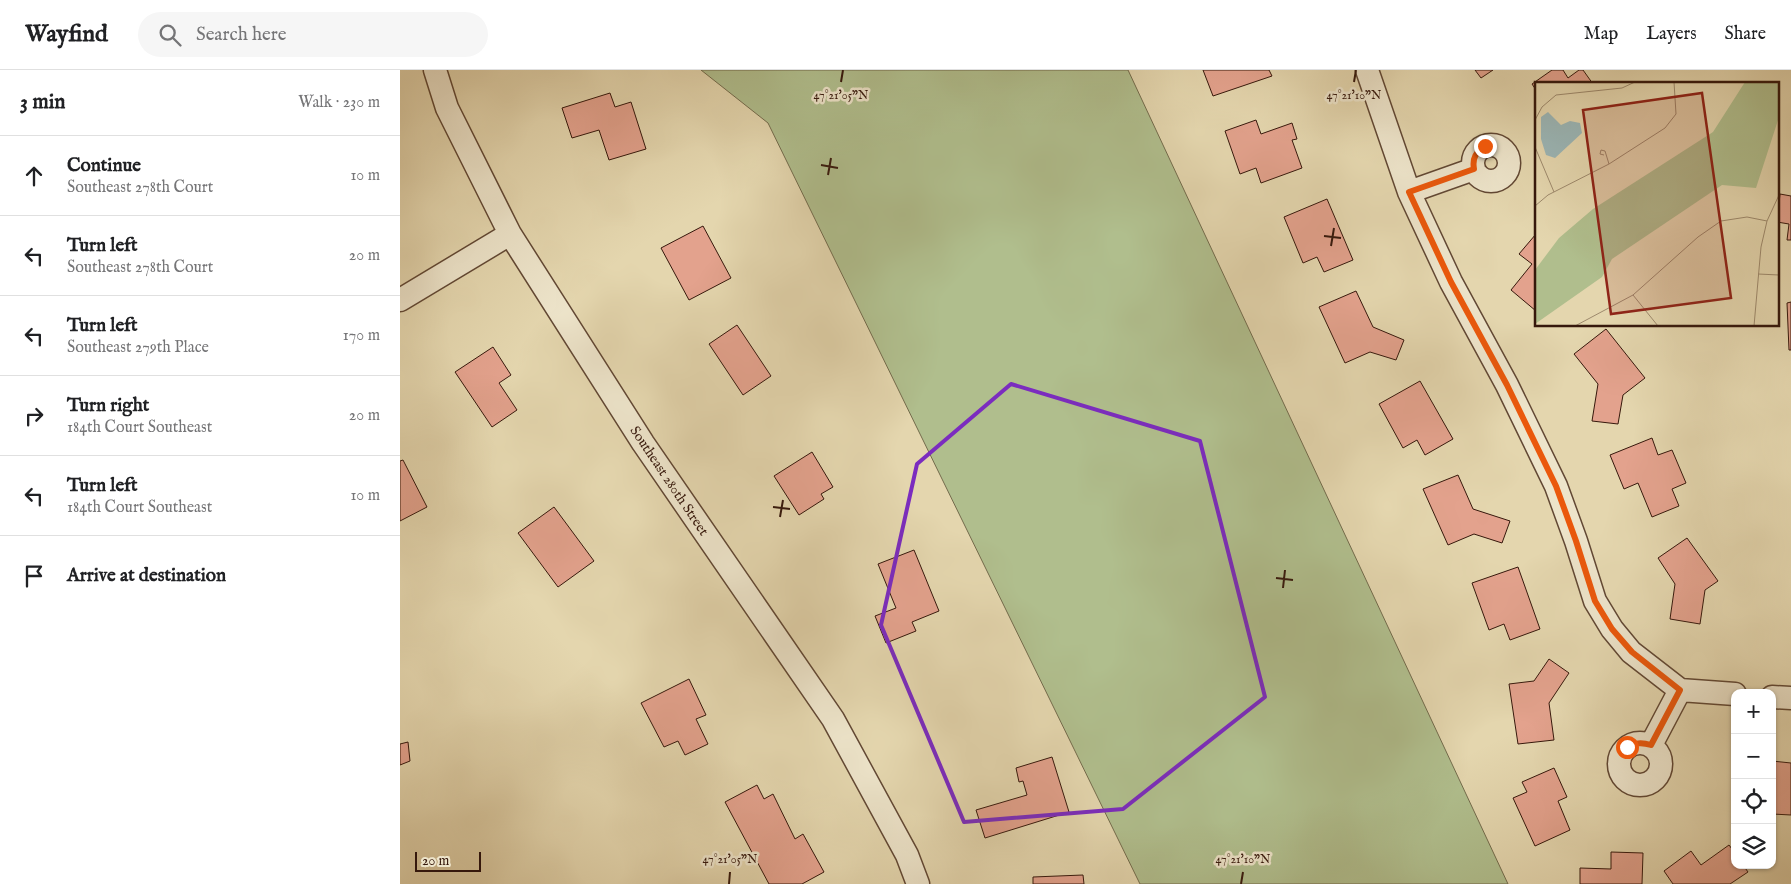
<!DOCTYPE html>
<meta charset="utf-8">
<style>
:root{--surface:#fff;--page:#f6f6f6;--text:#202124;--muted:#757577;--line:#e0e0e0}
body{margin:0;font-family:"IM FELL English",serif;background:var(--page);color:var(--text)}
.controls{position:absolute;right:15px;bottom:15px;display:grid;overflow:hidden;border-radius:10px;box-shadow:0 1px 4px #0004}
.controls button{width:45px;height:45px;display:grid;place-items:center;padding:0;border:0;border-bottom:1px solid var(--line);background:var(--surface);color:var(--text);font:25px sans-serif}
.scale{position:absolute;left:15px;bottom:12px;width:66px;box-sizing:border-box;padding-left:5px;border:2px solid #36180c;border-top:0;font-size:14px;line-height:18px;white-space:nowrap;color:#36180c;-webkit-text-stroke:4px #ede4ca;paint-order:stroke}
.stop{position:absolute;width:15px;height:15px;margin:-11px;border:4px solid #ea580c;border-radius:50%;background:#fff}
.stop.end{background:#ea580c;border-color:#fff;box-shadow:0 1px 5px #0008}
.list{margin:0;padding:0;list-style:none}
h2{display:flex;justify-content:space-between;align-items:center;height:65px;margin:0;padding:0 20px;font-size:21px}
h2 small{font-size:16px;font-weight:400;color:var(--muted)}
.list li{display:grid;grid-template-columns:32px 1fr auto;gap:15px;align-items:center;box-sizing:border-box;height:80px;padding:0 20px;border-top:1px solid var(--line)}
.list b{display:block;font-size:19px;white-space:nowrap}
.list p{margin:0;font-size:16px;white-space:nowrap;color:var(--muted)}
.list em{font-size:16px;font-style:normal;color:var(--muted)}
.icon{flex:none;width:28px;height:28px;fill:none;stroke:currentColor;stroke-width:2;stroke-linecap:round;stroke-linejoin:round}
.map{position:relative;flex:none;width:1391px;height:814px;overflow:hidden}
header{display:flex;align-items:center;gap:30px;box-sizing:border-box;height:70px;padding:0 25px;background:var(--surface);border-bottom:1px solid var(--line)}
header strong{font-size:24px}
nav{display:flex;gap:28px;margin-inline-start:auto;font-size:18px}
.search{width:350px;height:45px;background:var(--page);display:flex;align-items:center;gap:12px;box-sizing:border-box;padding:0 18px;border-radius:28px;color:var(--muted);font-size:19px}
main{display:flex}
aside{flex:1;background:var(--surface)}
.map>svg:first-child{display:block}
.green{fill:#b0be8d;stroke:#736b4c}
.building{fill:#e3a28d;stroke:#36180c}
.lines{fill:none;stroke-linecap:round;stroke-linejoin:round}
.minor-casing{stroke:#624834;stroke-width:25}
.minor{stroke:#ede4ca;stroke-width:22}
.route{stroke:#ea580c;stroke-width:6}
.marked{fill:none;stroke:#7b2cbf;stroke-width:4;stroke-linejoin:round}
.ticks{fill:none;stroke:#36180c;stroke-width:2}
.labels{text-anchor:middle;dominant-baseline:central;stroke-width:5;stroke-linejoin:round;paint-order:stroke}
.street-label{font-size:14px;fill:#36180c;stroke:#ede4ca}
.inset-road{fill:none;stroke:#9e8a6d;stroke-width:1}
.view{fill:#8f2418;fill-opacity:0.15;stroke:#8f2418;stroke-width:2.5}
.inset-edge{fill:none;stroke:#36180c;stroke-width:2.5}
.ticks-label{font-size:12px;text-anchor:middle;fill:#36180c;stroke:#ede4ca;stroke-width:5;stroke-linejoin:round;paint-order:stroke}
</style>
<header>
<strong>Wayfind</strong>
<div class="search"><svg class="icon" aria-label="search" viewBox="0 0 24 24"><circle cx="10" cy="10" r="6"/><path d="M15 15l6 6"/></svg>Search here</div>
<nav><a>Map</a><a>Layers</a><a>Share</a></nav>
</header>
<main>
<aside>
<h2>3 min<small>Walk · 230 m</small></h2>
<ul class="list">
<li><svg class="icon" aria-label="ahead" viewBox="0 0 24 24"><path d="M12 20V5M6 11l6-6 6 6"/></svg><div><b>Continue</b><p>Southeast 278th Court</p></div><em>10 m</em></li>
<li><svg class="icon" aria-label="left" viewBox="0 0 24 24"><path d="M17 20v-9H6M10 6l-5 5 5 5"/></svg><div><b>Turn left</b><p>Southeast 278th Court</p></div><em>20 m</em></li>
<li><svg class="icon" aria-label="left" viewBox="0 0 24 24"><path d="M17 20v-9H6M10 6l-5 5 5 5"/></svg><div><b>Turn left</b><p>Southeast 279th Place</p></div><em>170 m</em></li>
<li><svg class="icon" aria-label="right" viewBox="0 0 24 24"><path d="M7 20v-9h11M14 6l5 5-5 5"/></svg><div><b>Turn right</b><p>184th Court Southeast</p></div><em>20 m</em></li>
<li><svg class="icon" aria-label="left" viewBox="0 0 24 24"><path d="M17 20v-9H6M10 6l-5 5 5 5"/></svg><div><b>Turn left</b><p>184th Court Southeast</p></div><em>10 m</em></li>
<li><svg class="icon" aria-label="arrive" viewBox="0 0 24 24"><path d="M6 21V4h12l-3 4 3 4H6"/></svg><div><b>Arrive at destination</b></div></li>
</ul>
</aside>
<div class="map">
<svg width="1391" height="814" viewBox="0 0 1391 814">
<rect width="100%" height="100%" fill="#e4d6ae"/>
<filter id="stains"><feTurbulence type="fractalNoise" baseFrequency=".004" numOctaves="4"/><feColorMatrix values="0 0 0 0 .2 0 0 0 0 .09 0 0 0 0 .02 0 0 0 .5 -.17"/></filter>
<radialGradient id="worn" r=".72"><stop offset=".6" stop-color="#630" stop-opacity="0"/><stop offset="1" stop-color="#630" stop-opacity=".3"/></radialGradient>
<path class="green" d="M 301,0 L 728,0 L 1108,814 L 740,814 L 368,53 Z"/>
<path class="building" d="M 803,0 L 869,0 L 872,6 L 813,26 Z
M 1075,0 L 1093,0 L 1081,8 Z
M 1152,0 L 1163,0 L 1168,8 L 1179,0 L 1183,0 L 1193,14 L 1136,14 L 1136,20 L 1132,14 Z
M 210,23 L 215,37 L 231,32 L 246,79 L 209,90 L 199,60 L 172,68 L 162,38 Z
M 856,50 L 861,64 L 892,53 L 897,69 L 892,70 L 902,98 L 861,113 L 856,98 L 840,104 L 825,61 Z
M 1380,124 L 1391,126 L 1391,170 L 1387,170 L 1389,154 L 1377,152 Z
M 927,129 L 953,190 L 924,202 L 917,187 L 903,193 L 884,147 Z
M 303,156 L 331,208 L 289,230 L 261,178 Z
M 1136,164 L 1136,241 L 1111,220 L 1132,194 L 1119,184 Z
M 956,221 L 973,257 L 1004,270 L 996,290 L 970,282 L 945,293 L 919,237 Z
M 1391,232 L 1391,280 L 1389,280 L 1387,233 Z
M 337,255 L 371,306 L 343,325 L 309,274 Z
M 1206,259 L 1245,308 L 1223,325 L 1218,354 L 1192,351 L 1198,314 L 1174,284 Z
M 93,277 L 111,305 L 99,313 L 117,340 L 92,357 L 55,302 Z
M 1020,311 L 1053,369 L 1025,385 L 1017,370 L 1003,378 L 979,334 Z
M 1252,368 L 1258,385 L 1272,380 L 1286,413 L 1272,419 L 1279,436 L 1252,447 L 1238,413 L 1224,419 L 1210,385 Z
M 412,382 L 433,417 L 421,424 L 424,429 L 399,445 L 374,406 Z
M 3,390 L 27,437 L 0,451 L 0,391 Z
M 1058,405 L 1073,439 L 1110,451 L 1102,473 L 1074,464 L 1048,475 L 1023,419 Z
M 154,437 L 194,491 L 158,517 L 118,463 Z
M 1287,468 L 1318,511 L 1305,520 L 1300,554 L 1270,549 L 1275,514 L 1258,488 Z
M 514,480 L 539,541 L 512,552 L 516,561 L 486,573 L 475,546 L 496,538 L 478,494 Z
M 1118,497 L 1140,559 L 1110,570 L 1104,554 L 1089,560 L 1072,513 Z
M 1149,589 L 1169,603 L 1149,633 L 1154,670 L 1118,674 L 1109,614 L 1134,611 Z
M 289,609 L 306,645 L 296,649 L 308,674 L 285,685 L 278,671 L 264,677 L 241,633 Z
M 8,672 L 10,691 L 0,695 L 0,674 Z
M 652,687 L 669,742 L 585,768 L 576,740 L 627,725 L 623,711 L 619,712 L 616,698 Z
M 1372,691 L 1391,693 L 1391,745 L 1372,744 Z
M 1154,698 L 1167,727 L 1158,731 L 1170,760 L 1135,776 L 1113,728 L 1127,722 L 1122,712 Z
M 357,715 L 364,729 L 373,724 L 395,769 L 403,764 L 424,802 L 402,814 L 369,814 L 325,732 Z
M 1329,775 L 1335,783 L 1335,795 L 1343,795 L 1348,802 L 1330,814 L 1273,814 L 1264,801 L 1291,781 L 1301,795 Z
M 1211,782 L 1243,783 L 1242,814 L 1180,814 L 1180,798 L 1211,799 Z
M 683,805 L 684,814 L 633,814 L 633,807 Z"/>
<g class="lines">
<g class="minor-casing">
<path id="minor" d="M 35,0 L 47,38 L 110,164 L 243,373 L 433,649 L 507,785 L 518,814
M 967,0 L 1009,122 L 1051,212 L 1107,315 L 1156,416 L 1176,471 L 1195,531 L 1212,559 L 1231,582 L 1280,620
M1073 93a18 18 0 1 1 36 0a18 18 0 1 1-36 0Z
M 1009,122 L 1074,99
M 0,230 L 110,164
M 1280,620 L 1335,624
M 1372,627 L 1391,628
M1219 694a21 21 0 1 1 42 0a21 21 0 1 1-42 0Z
M 1251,675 L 1280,620"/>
</g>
<use href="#minor" class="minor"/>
</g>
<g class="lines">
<path class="route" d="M 1085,76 C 1076,82 1072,88 1074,99 L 1009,122 L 1051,212 L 1107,315 L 1156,416 L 1176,471 L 1195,531 L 1212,559 L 1232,582 L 1280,620 L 1251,675 C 1241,672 1235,673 1227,677"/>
</g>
<path class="marked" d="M 611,314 L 800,371 L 865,627 L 723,739 L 564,752 L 481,555 L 517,394 Z"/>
<path class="ticks" d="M 441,12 L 443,0M 954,12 L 956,0M 421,95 L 438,98M 428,105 L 431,88M 924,166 L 941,168M 931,176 L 934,158M 373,437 L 390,439M 380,447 L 383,430M 876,508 L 893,510M 883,518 L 885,500M 329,814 L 330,802M 841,814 L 843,802"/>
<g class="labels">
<g class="street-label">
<text transform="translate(269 411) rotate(56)">Southeast 280th Street</text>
</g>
</g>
<g transform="translate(1135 12)">
<rect width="244" height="244" fill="#e4d6ae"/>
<path d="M 210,0 L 244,0 L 244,35 L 221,106 L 187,103 L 77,177 L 67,195 L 0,242 L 0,188 L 24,156 L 58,127 L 178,50 Z" fill="#b0be8d"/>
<path d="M 13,30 L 26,43 L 35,39 L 45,41 L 47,51 L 20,76 L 11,73 L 6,57 L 6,35 Z" fill="#9bb6b6"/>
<path class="inset-road" d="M 139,0 L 141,32M 0,38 L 7,25 L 21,13 L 87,6 L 100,0M 0,65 L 19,110M 69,73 L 65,72 L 66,68 L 70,69 L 74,82M 0,124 L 13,113 L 74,82 L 130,46 L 141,32M 223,192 L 244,193M 98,213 L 123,244M 40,244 L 98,213 L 163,155 L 186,139 L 212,135 L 232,139M 219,244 L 226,165 L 232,139 L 244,113"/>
<path class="view" d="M 167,11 L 196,216 L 76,232 L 48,28 Z"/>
<rect width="244" height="244" class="inset-edge"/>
</g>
<g class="ticks-label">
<text x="441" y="29">47°21'05"N</text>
<text x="954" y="29">47°21'10"N</text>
<text x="330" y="793">47°21'05"N</text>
<text x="843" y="793">47°21'10"N</text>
</g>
<rect width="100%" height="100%" filter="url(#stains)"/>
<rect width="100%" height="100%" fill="url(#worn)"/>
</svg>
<div class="controls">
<button>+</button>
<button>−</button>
<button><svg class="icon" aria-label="locate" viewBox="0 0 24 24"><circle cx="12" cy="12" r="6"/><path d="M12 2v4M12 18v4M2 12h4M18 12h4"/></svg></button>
<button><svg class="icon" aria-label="layers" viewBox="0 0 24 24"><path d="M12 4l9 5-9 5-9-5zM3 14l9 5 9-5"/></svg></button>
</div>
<div class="scale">20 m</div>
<div class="stop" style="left:1227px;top:677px"></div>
<div class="stop end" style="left:1085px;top:76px"></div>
</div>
</main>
